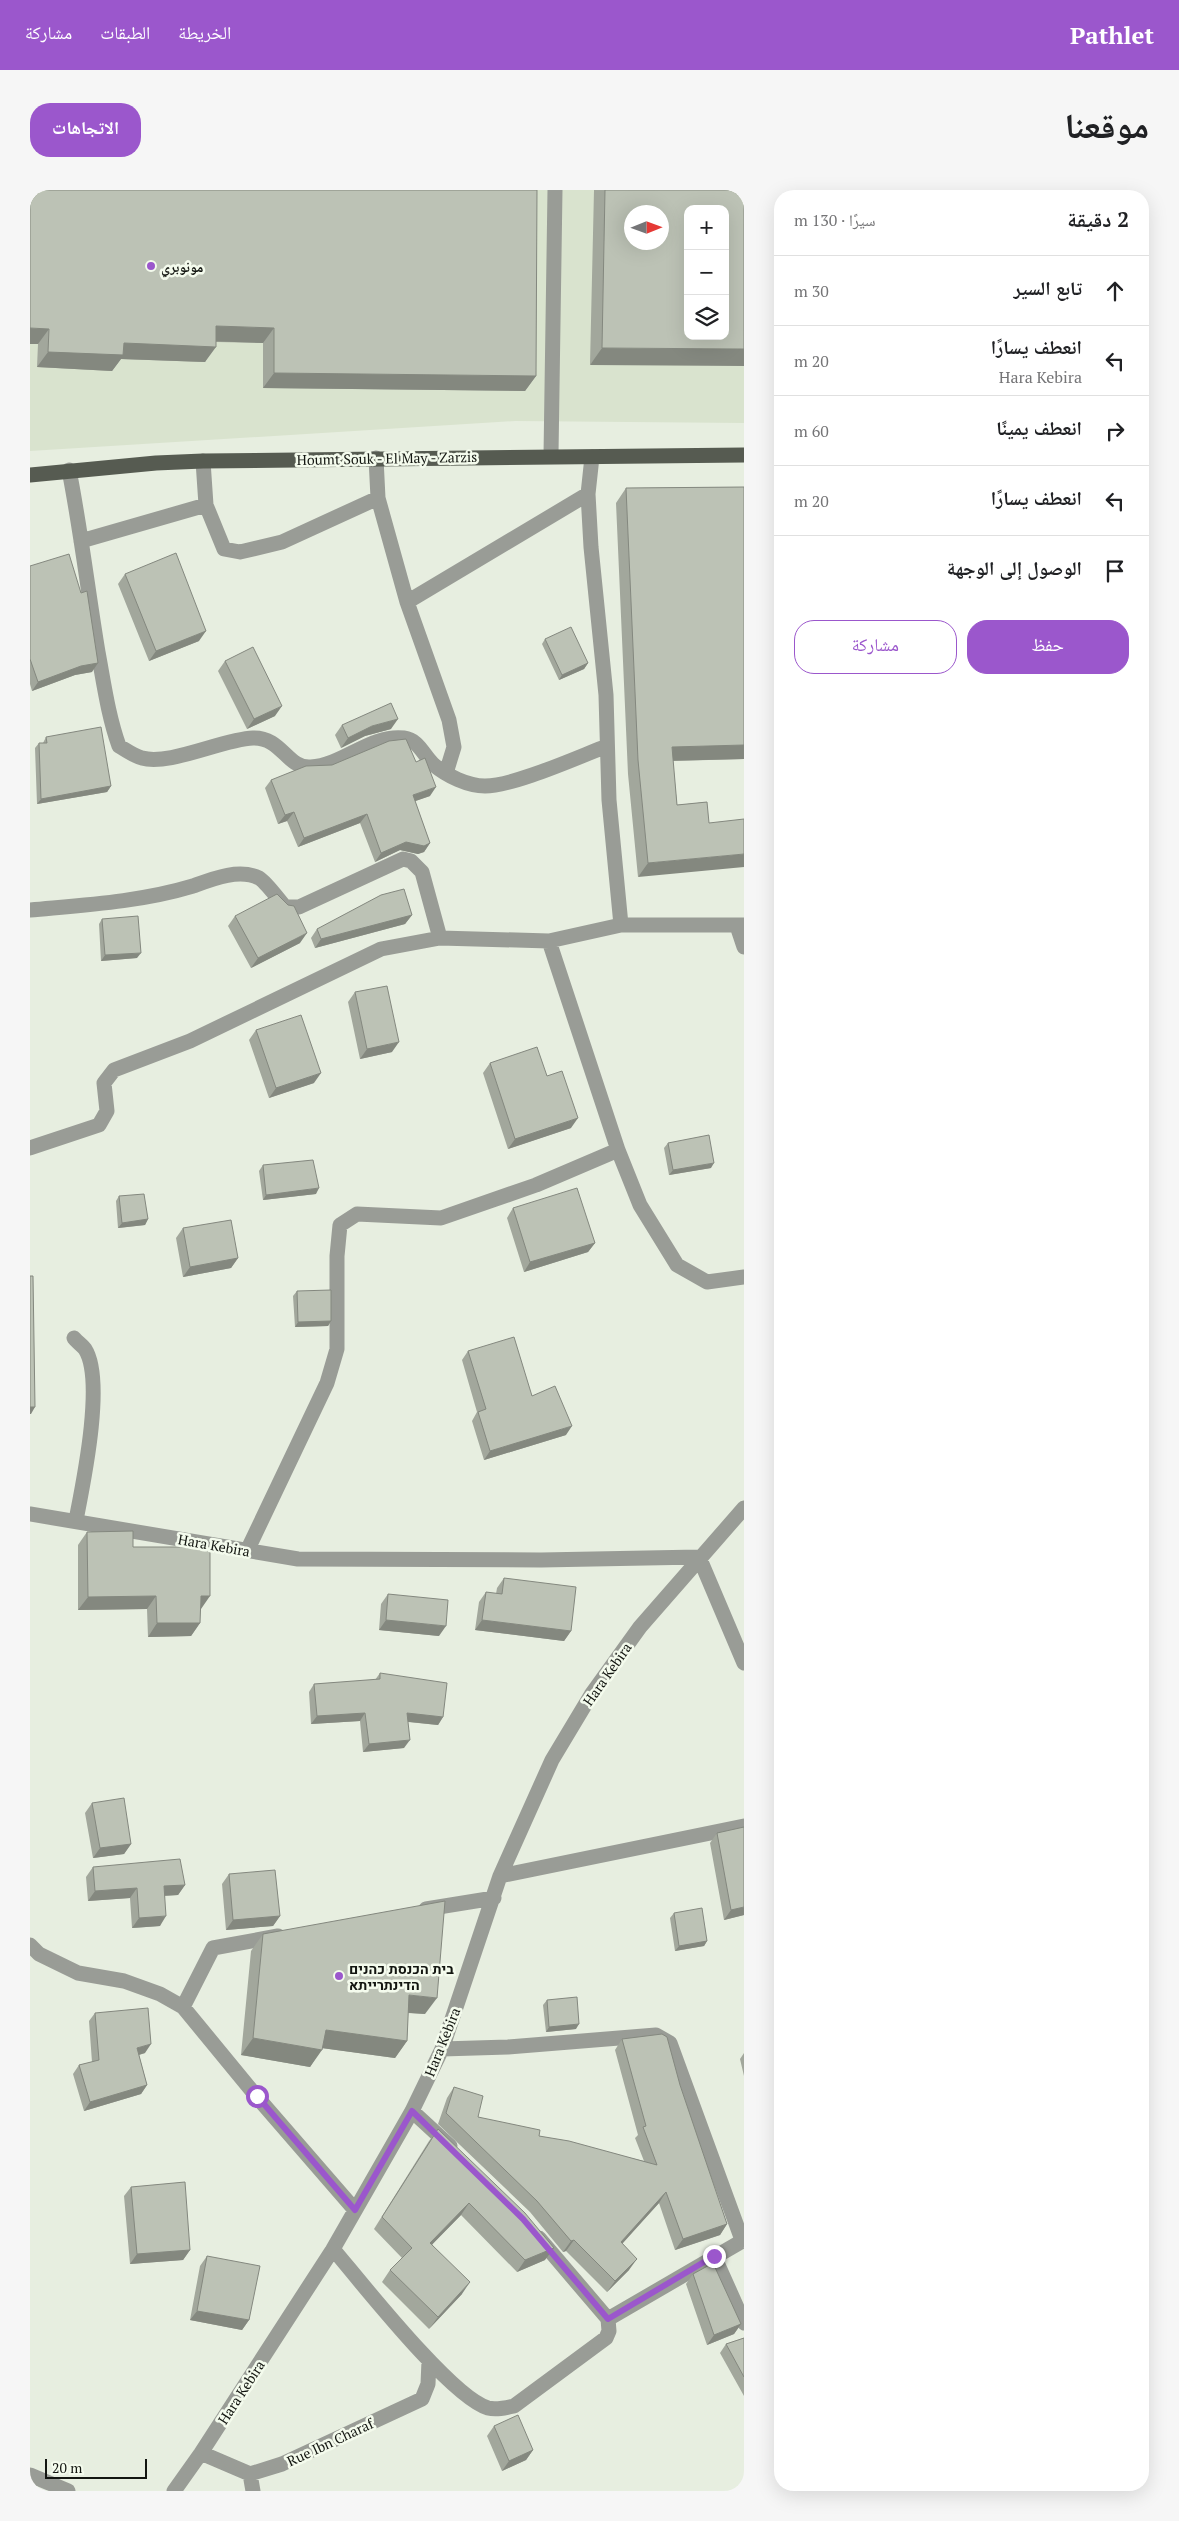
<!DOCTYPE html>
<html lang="ar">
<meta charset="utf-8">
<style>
:root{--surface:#fff;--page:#f6f6f6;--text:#202124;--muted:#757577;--line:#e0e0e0;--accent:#9b57cc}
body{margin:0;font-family:"PT Serif","Noto Naskh Arabic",Heebo,serif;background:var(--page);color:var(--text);direction:rtl}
.controls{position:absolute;right:15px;top:15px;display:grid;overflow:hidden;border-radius:10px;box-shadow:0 5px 20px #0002}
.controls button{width:45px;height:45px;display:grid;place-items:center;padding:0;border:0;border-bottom:1px solid var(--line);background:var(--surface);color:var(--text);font:25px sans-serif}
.compass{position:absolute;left:594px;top:15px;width:45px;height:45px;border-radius:50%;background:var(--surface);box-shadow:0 5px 20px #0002;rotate:89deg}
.scale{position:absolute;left:15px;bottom:12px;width:102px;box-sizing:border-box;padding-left:5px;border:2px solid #131611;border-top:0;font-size:14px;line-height:18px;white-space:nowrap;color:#131611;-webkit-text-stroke:4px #f4fbed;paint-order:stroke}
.stop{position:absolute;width:15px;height:15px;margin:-11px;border:4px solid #9b57cc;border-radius:50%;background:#fff}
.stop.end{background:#9b57cc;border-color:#fff;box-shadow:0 1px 5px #0008}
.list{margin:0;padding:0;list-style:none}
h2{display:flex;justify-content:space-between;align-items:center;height:65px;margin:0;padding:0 20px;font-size:21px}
h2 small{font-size:16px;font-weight:400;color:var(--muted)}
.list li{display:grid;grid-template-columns:32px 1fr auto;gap:15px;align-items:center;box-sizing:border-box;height:70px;padding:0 20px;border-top:1px solid var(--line)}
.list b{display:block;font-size:19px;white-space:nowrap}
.list p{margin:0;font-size:16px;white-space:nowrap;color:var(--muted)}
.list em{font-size:16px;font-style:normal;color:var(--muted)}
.actions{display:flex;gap:10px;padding:15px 20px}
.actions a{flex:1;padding:11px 0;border:1px solid var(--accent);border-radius:20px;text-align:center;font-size:18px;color:var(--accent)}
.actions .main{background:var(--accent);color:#fff}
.icon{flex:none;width:28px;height:28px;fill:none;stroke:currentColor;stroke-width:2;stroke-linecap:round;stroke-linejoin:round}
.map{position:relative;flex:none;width:714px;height:2301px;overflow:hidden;direction:ltr;border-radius:20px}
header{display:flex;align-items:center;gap:30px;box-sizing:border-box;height:70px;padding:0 25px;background:var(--accent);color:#fff}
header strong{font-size:24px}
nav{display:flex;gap:28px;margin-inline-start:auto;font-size:18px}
.intro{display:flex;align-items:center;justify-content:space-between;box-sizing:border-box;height:120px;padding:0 30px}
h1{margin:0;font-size:35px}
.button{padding:12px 22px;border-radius:20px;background:var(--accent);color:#fff;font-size:18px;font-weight:700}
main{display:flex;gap:30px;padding:0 30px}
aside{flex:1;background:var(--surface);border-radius:20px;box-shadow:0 5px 20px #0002}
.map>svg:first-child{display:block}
.built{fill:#d9e3ce;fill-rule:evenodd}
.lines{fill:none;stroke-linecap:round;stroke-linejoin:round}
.minor{stroke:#999c96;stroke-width:15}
.major{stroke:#565b51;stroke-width:15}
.wall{fill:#a2a79c}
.shaded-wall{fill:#84887f}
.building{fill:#bcc2b5;stroke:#84887f;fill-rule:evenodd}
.route{stroke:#9b57cc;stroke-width:6}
.poi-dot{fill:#9b57cc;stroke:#f4fbed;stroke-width:2}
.labels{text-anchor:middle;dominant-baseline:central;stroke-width:5;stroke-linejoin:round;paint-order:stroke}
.poi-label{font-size:14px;font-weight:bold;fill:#131611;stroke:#f4fbed;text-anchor:start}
.street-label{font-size:14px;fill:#131611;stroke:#f4fbed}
</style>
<header>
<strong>Pathlet</strong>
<nav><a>الخريطة</a><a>الطبقات</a><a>مشاركة</a></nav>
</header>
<div class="intro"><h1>موقعنا</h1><a class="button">الاتجاهات</a></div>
<main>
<aside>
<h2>2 دقيقة<small>سيرًا · 130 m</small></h2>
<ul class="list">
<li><svg class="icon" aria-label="ahead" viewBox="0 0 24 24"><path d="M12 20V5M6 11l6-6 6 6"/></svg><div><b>تابع السير</b></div><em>30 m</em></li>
<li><svg class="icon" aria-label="left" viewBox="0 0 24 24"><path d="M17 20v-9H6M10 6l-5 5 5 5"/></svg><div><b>انعطف يسارًا</b><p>Hara Kebira</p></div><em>20 m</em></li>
<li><svg class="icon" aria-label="right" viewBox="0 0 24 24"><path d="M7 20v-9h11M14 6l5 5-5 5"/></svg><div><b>انعطف يمينًا</b></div><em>60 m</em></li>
<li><svg class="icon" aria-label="left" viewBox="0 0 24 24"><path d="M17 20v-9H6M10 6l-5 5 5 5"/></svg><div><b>انعطف يسارًا</b></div><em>20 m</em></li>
<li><svg class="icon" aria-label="arrive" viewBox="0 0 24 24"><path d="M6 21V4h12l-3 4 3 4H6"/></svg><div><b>الوصول إلى الوجهة</b></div></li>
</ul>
<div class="actions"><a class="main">حفظ</a><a>مشاركة</a></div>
</aside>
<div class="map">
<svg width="714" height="2301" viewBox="0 0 714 2301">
<rect width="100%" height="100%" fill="#e7eee0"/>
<path class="built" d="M 0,0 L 714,0 L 714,233 L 485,231 L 0,261 ZM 658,19 L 695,19 L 695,146 L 658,146 ZM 602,22 L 632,22 L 632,52 L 602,52 Z"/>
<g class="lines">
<path class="minor" d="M 521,265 L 525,0
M 562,267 L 558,304 L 561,357 L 576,505 L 579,610 L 591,735
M 346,268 L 348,308 L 377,412 L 419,530 L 424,557 L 416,583
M 173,271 L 176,315 L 194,359 L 210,362 L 252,352 L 348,308
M 39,280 C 51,341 58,402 68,462 C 74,494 78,525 89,556 C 96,560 104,566 112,568 C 139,576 193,549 223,548 C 252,547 257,579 281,577 C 313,575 341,544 374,548 C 389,550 393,565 404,575 C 417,586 438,596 455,596 C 484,596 548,567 577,556
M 51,351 L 176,315
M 377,412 L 558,304
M 0,720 C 54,715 110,712 163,696 C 182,689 209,678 229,688 C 236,692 249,710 255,717 L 269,717 L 373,669 L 381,671 L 392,682 L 410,748
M 707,736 L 714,757
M 519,751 L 588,960 L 610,1015 L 647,1075 L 677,1092 L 714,1087
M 0,958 L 69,935 L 77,921 L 74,893 L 84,880 L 160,851 L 351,759 L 410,748 L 519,751 L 591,735 L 714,735
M 44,1148 C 47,1152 52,1155 55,1159 C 75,1190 53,1294 46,1330
M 0,1324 L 268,1369 L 511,1370 L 669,1367 L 714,1473
M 217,1361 L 297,1193 L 307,1159 L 307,1066 L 310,1035 L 327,1024 L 411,1028 L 506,995 L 588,960
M 470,1686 L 714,1636
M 396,1719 L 464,1708
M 0,1755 L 9,1764 L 48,1783 L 94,1791 L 130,1804 L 153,1817 L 227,1907 L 325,2020
M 153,1817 L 183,1758 L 248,1746
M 412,1859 L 478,1857 L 626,1845 L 640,1853 L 712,2050
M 382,1921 L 420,1956
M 303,2059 C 331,2092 422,2208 458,2218 C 466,2220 475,2218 484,2216 L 576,2148 L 579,2141 L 578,2129 L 509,2048
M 684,2066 L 714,2133
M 578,2129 L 714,2050
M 171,2263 L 220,2284 L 252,2274 L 392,2209 L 398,2194 L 399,2171
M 220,2284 L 223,2301
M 0,2285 L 38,2301
M 144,2301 L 171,2263 L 303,2059 L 382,1921 L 412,1859 L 470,1686 L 522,1570 L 561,1505 L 610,1437 L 714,1318"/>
<path class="major" d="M 0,285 L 126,273 L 173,271 L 714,265"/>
</g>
<path class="wall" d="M 0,0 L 506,186 L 495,201 L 233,198 L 233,153 L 186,152 L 175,172 L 91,169 L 82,181 L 7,177 L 8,154 Z
M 564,0 L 714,0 L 560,175 Z
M 714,297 L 714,569 L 643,571 L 647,615 L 677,612 L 608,687 L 598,584 L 586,313 L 596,298 Z
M 0,376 L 51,403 L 62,482 L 45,485 L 2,501 L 0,494 Z
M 95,384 L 169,451 L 119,471 L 88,394 Z
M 515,449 L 558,473 L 554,479 L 529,490 L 512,454 Z
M 195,471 L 245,526 L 217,539 L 188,481 Z
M 312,535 L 361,539 L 335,546 L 311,558 L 305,545 Z
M 16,547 L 81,596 L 77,602 L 7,614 L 5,558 L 9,553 L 13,553 Z
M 241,590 L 400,606 L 385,611 L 400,653 L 394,662 L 388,664 L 370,660 L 345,672 L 330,633 L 268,657 L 257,631 L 248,634 L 235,598 Z
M 382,725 L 375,734 L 285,758 L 281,748 L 287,739 Z
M 205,726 L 270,753 L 221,778 L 198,736 Z
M 72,729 L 107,768 L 71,771 L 69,734 Z
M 325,802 L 362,862 L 330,869 L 318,812 Z
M 226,840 L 284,893 L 239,908 L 219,850 Z
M 460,873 L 517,886 L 541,938 L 478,959 L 453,883 Z
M 638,953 L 681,978 L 639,985 L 634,958 Z
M 233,975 L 286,1004 L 233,1010 L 229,981 Z
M 89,1006 L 118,1029 L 115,1035 L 88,1038 L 86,1011 Z
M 483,1018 L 565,1053 L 558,1062 L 494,1082 L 477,1028 Z
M 153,1038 L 208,1068 L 201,1078 L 153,1087 L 146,1048 Z
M 267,1101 L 301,1131 L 298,1136 L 265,1137 L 263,1106 Z
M 438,1161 L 502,1206 L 536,1245 L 454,1270 L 442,1231 L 447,1222 L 432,1170 Z
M 57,1342 L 103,1357 L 170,1433 L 161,1446 L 118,1447 L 117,1419 L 48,1420 L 48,1355 Z
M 474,1388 L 541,1441 L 534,1451 L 445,1440 L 449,1412 L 456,1402 L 466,1404 L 467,1398 Z
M 358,1404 L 409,1446 L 349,1440 L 351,1414 Z
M 350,1483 L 413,1527 L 408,1535 L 378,1532 L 374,1558 L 333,1562 L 330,1531 L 281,1534 L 279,1502 L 284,1494 L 345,1490 Z
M 62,1613 L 101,1654 L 94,1664 L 63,1668 L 55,1623 Z
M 687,1643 L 714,1725 L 694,1730 L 680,1653 Z
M 63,1677 L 155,1695 L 148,1705 L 135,1706 L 130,1736 L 102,1738 L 100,1708 L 58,1711 L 56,1687 Z
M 199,1684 L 250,1726 L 243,1736 L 196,1740 L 192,1694 Z
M 644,1723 L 677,1751 L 674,1756 L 645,1761 L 640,1728 Z
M 233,1744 L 395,1824 L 378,1823 L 377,1851 L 365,1868 L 292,1858 L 280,1877 L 211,1865 L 221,1761 Z
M 517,1810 L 546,1839 L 516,1842 L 513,1815 Z
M 65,1823 L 115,1863 L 109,1865 L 117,1895 L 111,1904 L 54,1921 L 43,1884 L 49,1875 L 62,1872 L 59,1831 Z
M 592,1849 L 650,1895 L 697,2034 L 690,2045 L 645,2060 L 629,2013 L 592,2053 L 599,2080 L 577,2102 L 536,2061 L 533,2062 L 500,2022 L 408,1934 L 417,1908 L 424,1897 L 448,1927 L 509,1946 L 614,1971 L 605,1948 L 608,1945 L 585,1860 Z
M 714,1863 L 714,1886 L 710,1869 Z
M 408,1939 L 515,2070 L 487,2082 L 431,2025 L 402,2054 L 432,2104 L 399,2139 L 352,2092 L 360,2080 L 372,2068 L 344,2039 L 399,1951 Z
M 101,1997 L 160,2060 L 153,2070 L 100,2074 L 94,2006 Z
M 177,2066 L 219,2130 L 212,2140 L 160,2130 L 170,2076 Z
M 663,2084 L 711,2134 L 704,2144 L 677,2155 L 656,2094 Z
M 714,2148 L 714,2206 L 690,2163 L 696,2154 Z
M 464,2236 L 503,2260 L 496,2270 L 472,2281 L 457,2246 Z"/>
<path class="shaded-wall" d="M 186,136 L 244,138 L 233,153 L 176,151 Z
M 0,138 L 19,139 L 8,154 L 0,154 Z
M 94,153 L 186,157 L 175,172 L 91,169 L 82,181 L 7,177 L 18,162 Z
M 572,158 L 714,159 L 714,176 L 560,175 Z
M 244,183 L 506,186 L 495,201 L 233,198 Z
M 176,441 L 169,451 L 119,471 L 126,461 Z
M 68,473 L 62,482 L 45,485 L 2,501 L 8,492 L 51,476 Z
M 558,473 L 554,479 L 529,490 L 532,485 Z
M 252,516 L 245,526 L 217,539 L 224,529 Z
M 368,529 L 361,539 L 335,546 L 311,558 L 318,548 L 342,536 Z
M 714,555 L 714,569 L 632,571 L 642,557 Z
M 81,596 L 77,602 L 7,614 L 11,609 Z
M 406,597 L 400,606 L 377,614 L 383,605 Z
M 264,622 L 257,631 L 248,634 L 255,625 Z
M 337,624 L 330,633 L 268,657 L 274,648 Z
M 376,652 L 400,653 L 394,662 L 388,664 L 370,660 L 345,672 L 351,663 Z
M 714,664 L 714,677 L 608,687 L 618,673 Z
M 382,725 L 375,734 L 285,758 L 291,749 Z
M 277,743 L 270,753 L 221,778 L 228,768 Z
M 111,763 L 107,768 L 71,771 L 75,765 Z
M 369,852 L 362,862 L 330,869 L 337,859 Z
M 291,883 L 284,893 L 239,908 L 246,898 Z
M 548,928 L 541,938 L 478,959 L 485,949 Z
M 684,973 L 681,978 L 639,985 L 643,980 Z
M 289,998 L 286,1004 L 233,1010 L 236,1005 Z
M 118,1029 L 115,1035 L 88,1038 L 92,1033 Z
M 565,1053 L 558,1062 L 494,1082 L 500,1072 Z
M 208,1068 L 201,1078 L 153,1087 L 160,1077 Z
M 301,1131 L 298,1136 L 265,1137 L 268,1132 Z
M 0,1217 L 5,1217 L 1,1224 L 0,1224 Z
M 542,1236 L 536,1245 L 454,1270 L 460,1261 Z
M 126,1406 L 117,1419 L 48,1420 L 58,1407 Z
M 171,1406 L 180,1406 L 171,1419 Z
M 356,1430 L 416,1436 L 409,1446 L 349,1440 Z
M 452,1430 L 541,1441 L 534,1451 L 445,1440 Z
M 127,1433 L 170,1433 L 161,1446 L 118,1447 Z
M 335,1523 L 330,1531 L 281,1534 L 287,1526 Z
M 377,1523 L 413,1527 L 408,1535 L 371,1531 Z
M 380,1550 L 374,1558 L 333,1562 L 339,1554 Z
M 101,1654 L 94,1664 L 63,1668 L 70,1658 Z
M 155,1695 L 148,1705 L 127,1706 L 134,1696 Z
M 107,1698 L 100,1708 L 58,1711 L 65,1701 Z
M 714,1717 L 714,1725 L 694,1730 L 701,1720 Z
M 136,1726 L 130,1736 L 102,1738 L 109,1728 Z
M 250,1726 L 243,1736 L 196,1740 L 203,1730 Z
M 677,1751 L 674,1756 L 645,1761 L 649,1756 Z
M 379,1805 L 407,1808 L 395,1824 L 367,1822 Z
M 549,1834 L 546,1839 L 516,1842 L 519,1837 Z
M 296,1840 L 377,1851 L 365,1868 L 284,1857 Z
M 223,1848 L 292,1860 L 280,1877 L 211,1865 Z
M 121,1854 L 115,1863 L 101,1867 L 107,1858 Z
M 117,1895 L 111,1904 L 54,1921 L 60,1912 Z
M 636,2002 L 629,2013 L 584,2063 L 591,2052 Z
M 439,2013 L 431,2025 L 392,2065 L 400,2053 Z
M 697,2034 L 690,2045 L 645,2060 L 653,2049 Z
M 544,2050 L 536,2061 L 533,2062 L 541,2051 Z
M 524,2058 L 515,2070 L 487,2082 L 495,2070 Z
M 160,2060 L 153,2070 L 100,2074 L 107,2064 Z
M 607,2069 L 599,2080 L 577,2102 L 585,2091 Z
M 440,2092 L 432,2104 L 399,2139 L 408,2127 Z
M 167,2121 L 219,2130 L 212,2140 L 160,2130 Z
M 711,2134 L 704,2144 L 677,2155 L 684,2145 Z
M 503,2260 L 496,2270 L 472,2281 L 479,2271 Z"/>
<path class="building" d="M 0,0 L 507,0 L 506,186 L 244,183 L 244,138 L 186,136 L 186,157 L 94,153 L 93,165 L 18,162 L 19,139 L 0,138 Z
M 575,0 L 714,0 L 714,159 L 572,158 ZM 658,19 L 695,19 L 695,146 L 658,146 ZM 602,22 L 632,22 L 632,52 L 602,52 Z
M 714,297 L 714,555 L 642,557 L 647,615 L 677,612 L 679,633 L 714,629 L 714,664 L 618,673 L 608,570 L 596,298 Z
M 146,363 L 176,441 L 126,461 L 95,384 Z
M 39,364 L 51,403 L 57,401 L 68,473 L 51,476 L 8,492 L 0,469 L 0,376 Z
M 541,437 L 558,473 L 532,485 L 515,449 Z
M 223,457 L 252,516 L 224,529 L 195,471 Z
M 361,513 L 368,529 L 342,536 L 318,548 L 312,535 Z
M 71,537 L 81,596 L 11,609 L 9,553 L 17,553 L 16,547 Z
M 376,549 L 386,572 L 395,568 L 406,597 L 383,605 L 400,653 L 394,656 L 376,652 L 351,663 L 337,624 L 274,648 L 264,622 L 255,625 L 241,590 L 276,576 L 302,575 L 359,551 Z
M 374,699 L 382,725 L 291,749 L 287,739 L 351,705 Z
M 247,704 L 258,715 L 264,716 L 277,743 L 228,768 L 205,726 Z
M 108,726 L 111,763 L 75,765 L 72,729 Z
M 357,796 L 369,852 L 337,859 L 325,802 Z
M 271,825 L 291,883 L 246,898 L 226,840 Z
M 507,857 L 517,886 L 532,881 L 548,928 L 485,949 L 460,873 Z
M 679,945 L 684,973 L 643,980 L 638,953 Z
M 283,970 L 289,998 L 236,1005 L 233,975 Z
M 547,998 L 565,1053 L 500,1072 L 483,1018 Z
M 114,1004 L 118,1029 L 92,1033 L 89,1006 Z
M 201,1030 L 208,1068 L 160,1077 L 153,1038 Z
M 0,1086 L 3,1086 L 5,1217 L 0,1217 Z
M 301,1100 L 301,1131 L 268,1132 L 267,1101 Z
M 484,1147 L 502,1206 L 525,1196 L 542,1236 L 460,1261 L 448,1222 L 456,1219 L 438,1161 Z
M 103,1341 L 103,1357 L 180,1357 L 180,1406 L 171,1406 L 170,1433 L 127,1433 L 126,1406 L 58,1407 L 57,1342 Z
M 474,1388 L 546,1397 L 541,1441 L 452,1430 L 456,1402 L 472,1404 Z
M 358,1404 L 418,1410 L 416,1436 L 356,1430 Z
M 350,1483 L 417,1493 L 413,1527 L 377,1523 L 380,1550 L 339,1554 L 335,1523 L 287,1526 L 284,1494 L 350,1489 Z
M 94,1608 L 101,1654 L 70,1658 L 62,1613 Z
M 714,1637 L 714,1717 L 701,1720 L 687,1643 Z
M 150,1669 L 155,1695 L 134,1696 L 136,1726 L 109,1728 L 107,1698 L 65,1701 L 63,1677 Z
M 245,1680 L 250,1726 L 203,1730 L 199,1684 Z
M 415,1711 L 407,1808 L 379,1805 L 377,1851 L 296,1840 L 292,1860 L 223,1848 L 233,1744 Z
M 672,1718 L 677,1751 L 649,1756 L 644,1723 Z
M 547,1807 L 549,1834 L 519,1837 L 517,1810 Z
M 118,1818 L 121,1854 L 107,1858 L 117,1895 L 60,1912 L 49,1875 L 69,1870 L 65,1823 Z
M 632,1844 L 637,1847 L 650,1895 L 697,2034 L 653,2049 L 636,2002 L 591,2052 L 607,2069 L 585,2091 L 544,2050 L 541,2051 L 507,2011 L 416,1923 L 424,1897 L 453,1906 L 448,1927 L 510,1940 L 509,1946 L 539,1951 L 627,1975 L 613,1937 L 616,1936 L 592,1849 Z
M 408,1939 L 495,2023 L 524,2058 L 495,2070 L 439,2013 L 400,2053 L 440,2092 L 408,2127 L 360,2080 L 382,2058 L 352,2027 Z
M 155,1992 L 160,2060 L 107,2064 L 101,1997 Z
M 177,2066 L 230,2076 L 219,2130 L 167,2121 Z
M 683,2073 L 711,2134 L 684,2145 L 663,2084 Z
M 714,2148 L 714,2187 L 696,2154 Z
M 488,2225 L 503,2260 L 479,2271 L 464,2236 Z"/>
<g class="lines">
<path class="route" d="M 227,1906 L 325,2020 L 382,1921 L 493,2029 L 578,2129 L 684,2066"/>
</g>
<g class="poi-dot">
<circle cx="121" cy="76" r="5"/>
<circle cx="309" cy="1786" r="5"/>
</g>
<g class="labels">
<g class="poi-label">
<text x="131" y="76">مونوبري</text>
<text x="319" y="1778">בית הכנסת כהנים<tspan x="319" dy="16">הדינתרייתא</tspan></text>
</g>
<g class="street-label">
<text transform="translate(357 268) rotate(-1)">Houmt Souk - El May - Zarzis</text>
<text transform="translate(184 1355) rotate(10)">Hara Kebira</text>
<text transform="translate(577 1484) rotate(-55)">Hara Kebira</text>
<text transform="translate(412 1852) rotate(-68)">Hara Kebira</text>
<text transform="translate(211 2202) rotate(-57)">Hara Kebira</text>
<text transform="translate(300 2252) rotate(-25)">Rue Ibn Charaf</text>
</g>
</g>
</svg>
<div class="controls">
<button>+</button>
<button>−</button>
<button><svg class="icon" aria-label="layers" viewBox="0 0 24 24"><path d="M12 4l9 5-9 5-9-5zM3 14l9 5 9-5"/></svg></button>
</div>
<svg class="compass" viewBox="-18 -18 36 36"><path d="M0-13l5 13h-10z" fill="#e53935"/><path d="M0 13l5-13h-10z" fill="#757577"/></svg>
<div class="scale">20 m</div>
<div class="stop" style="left:227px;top:1906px"></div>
<div class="stop end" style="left:684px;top:2066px"></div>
</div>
</main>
